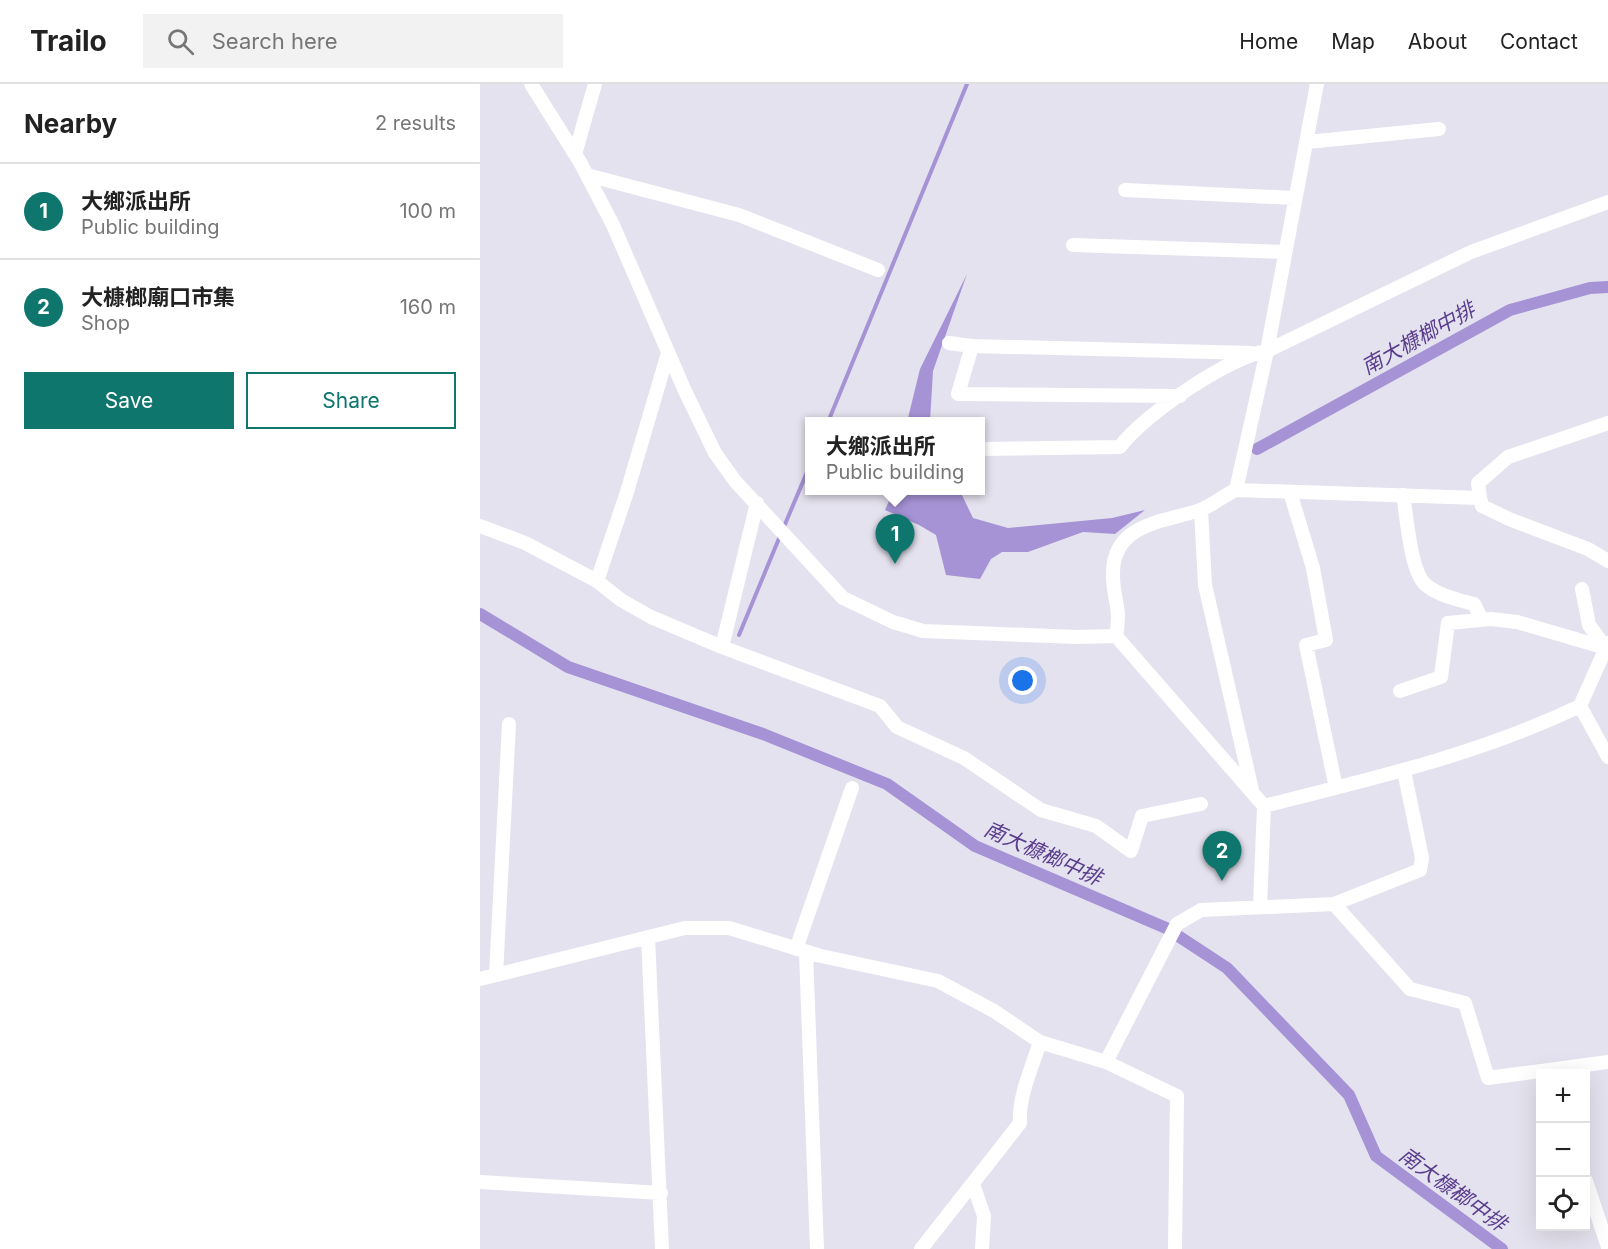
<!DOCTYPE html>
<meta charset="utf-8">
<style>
:root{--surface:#fff;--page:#f2f2f2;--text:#222;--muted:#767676;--line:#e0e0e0;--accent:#0f766e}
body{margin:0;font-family:Inter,"Noto Sans TC",sans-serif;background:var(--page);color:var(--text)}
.controls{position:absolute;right:18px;bottom:18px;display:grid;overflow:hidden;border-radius:0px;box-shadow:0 6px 24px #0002}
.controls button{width:54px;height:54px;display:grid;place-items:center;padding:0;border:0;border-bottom:2px solid var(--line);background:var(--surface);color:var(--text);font:30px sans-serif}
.you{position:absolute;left:543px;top:597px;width:21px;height:21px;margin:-15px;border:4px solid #fff;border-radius:50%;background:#1a73e8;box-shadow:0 0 0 9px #1a73e833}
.badge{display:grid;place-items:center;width:39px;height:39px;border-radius:50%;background:var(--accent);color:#fff;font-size:20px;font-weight:700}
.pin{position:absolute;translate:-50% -50px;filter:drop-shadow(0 2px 3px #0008)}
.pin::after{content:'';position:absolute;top:32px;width:21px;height:18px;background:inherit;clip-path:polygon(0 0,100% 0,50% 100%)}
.popup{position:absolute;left:325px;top:333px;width:180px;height:78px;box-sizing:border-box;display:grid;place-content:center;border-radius:0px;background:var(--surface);filter:drop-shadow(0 2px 4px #0005);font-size:20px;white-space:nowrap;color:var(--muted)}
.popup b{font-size:22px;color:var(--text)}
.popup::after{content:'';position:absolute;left:50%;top:100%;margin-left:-12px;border:12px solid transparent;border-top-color:var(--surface)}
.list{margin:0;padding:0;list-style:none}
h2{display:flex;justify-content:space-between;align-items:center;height:78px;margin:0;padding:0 24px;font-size:26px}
h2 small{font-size:20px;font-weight:400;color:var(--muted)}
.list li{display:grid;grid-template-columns:39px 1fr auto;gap:18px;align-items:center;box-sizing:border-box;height:96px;padding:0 24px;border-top:2px solid var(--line)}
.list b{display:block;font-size:22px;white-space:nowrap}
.list p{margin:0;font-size:20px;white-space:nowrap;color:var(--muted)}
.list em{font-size:20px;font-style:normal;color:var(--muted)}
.actions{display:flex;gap:12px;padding:18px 24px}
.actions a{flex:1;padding:14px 0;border:2px solid var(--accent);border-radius:0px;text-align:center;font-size:21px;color:var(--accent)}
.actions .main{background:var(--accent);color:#fff}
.icon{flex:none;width:33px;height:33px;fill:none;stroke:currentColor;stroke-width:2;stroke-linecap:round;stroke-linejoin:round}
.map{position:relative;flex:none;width:1128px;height:1165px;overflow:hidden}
header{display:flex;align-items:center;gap:36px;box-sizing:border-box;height:84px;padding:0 30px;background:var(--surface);border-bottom:2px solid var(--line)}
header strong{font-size:28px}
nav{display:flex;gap:33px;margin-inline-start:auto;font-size:21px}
.search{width:420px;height:54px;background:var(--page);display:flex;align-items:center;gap:15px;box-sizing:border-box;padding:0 21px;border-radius:0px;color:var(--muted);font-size:22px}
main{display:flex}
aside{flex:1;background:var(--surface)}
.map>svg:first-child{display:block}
.water{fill:#a693d6}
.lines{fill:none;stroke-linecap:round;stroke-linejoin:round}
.stream{stroke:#a693d6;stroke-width:4}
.canal{stroke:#a693d6;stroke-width:12}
.minor{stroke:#fff;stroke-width:14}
.labels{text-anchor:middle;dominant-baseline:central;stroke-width:4.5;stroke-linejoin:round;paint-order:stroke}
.water-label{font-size:21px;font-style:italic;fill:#5a3d8d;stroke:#e5e2ef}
</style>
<header>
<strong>Trailo</strong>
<div class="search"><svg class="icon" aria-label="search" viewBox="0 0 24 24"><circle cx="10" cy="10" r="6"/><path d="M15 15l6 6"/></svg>Search here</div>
<nav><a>Home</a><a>Map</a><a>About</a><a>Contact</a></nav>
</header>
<main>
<aside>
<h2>Nearby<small>2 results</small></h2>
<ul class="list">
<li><span class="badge">1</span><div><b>大鄉派出所</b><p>Public building</p></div><em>100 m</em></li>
<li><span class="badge">2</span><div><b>大槺榔廟口市集</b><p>Shop</p></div><em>160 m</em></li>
</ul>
<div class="actions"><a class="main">Save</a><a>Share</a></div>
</aside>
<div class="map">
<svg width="1128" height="1165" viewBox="0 0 1128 1165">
<rect width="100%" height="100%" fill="#e5e2ef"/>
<path class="water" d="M 487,190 L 453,287 L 450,337 L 427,338 L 440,285 Z
M 414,406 L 480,407 L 493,434 L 528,444 L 632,434 L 665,426 L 635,450 L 603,448 L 548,468 L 522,468 L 511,475 L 500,495 L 466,491 L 456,451 L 439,441 L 405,426 Z"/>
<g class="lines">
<path class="stream" d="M 348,338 L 487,0
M 303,445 L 330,381
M 259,551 L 300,452"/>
<path class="canal" d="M 777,365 L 1030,226 L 1110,204 L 1128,203
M 0,530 L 88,583 L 283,650 L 407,700 L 495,762 L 686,844 L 747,884 L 869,1011 L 896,1072 L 1022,1165"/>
<path class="minor" d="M 51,0 L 100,78 L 133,141 L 205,307 L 235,369 L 255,397 L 363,514 L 413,538 L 443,547 L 597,553 L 636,552
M 827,58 L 959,45
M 95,70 L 115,0
M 107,91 L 259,131 L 398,186
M 645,106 L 815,114
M 593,161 L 804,168
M 469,259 L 492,262 L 771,269
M 492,262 L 478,310 L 700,312
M 500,365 L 640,363 C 662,332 750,272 787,267 L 991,168 L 1128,118
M 756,406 L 1000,414 L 1002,422 L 1029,435 L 1108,465 L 1128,477
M 810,408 L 833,484 L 846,556 L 826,561 L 856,704
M 923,411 C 927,432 930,488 946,501 C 959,512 979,516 994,520 L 1002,536
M 1000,414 L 998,399 L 1028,373 L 1128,339
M 277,419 L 242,563 L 400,622 L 417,643 L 484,674 L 561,726 L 616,742 L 651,767 L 662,732 L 721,720
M 721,426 L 725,501 L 772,706
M 0,442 L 45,459 L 117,497 L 141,516 L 171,533 L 242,563
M 117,497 L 147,408 L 188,269
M 1102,505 L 1109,541 L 1126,564
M 636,552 C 642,523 632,513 633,488 C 634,439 685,438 720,426 C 732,422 744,411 756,406 L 787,267 L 837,0
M 636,552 L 784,722 L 780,822
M 1128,559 L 1100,622 L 1128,673
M 920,607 L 961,593 L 968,539 L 1011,535 L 1037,538 L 1126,564
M 784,722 C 891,695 1000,670 1100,622
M 854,820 L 940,786 L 942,774 L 924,687
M 168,853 L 182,1165
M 316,865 L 372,704
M 326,868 L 337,1165
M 16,891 L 29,640
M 0,895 L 205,844 L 249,844 L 341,872 L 458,897 L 514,927 L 560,958 L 626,978 L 697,1012 L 695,1165
M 626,978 L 697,840 L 721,826 L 854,820 L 930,905 L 985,919 L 1008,994 L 1128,978
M 1106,1097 L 1128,1163
M 0,1098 L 181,1109
M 493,1100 L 504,1132 L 502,1165
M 441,1165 L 540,1039 C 538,1014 552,983 560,958"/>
</g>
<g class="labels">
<g class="water-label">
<text transform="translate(938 254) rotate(-29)">南大槺榔中排</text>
<text transform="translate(563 769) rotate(24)">南大槺榔中排</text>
<text transform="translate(973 1105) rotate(36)">南大槺榔中排</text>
</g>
</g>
</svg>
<div class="controls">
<button>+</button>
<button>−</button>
<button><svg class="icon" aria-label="locate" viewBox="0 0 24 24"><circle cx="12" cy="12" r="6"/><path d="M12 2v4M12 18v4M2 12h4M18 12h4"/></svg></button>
</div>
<div class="you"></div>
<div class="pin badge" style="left:415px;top:480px">1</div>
<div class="popup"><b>大鄉派出所</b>Public building</div>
<div class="pin badge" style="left:742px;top:797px">2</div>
</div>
</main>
